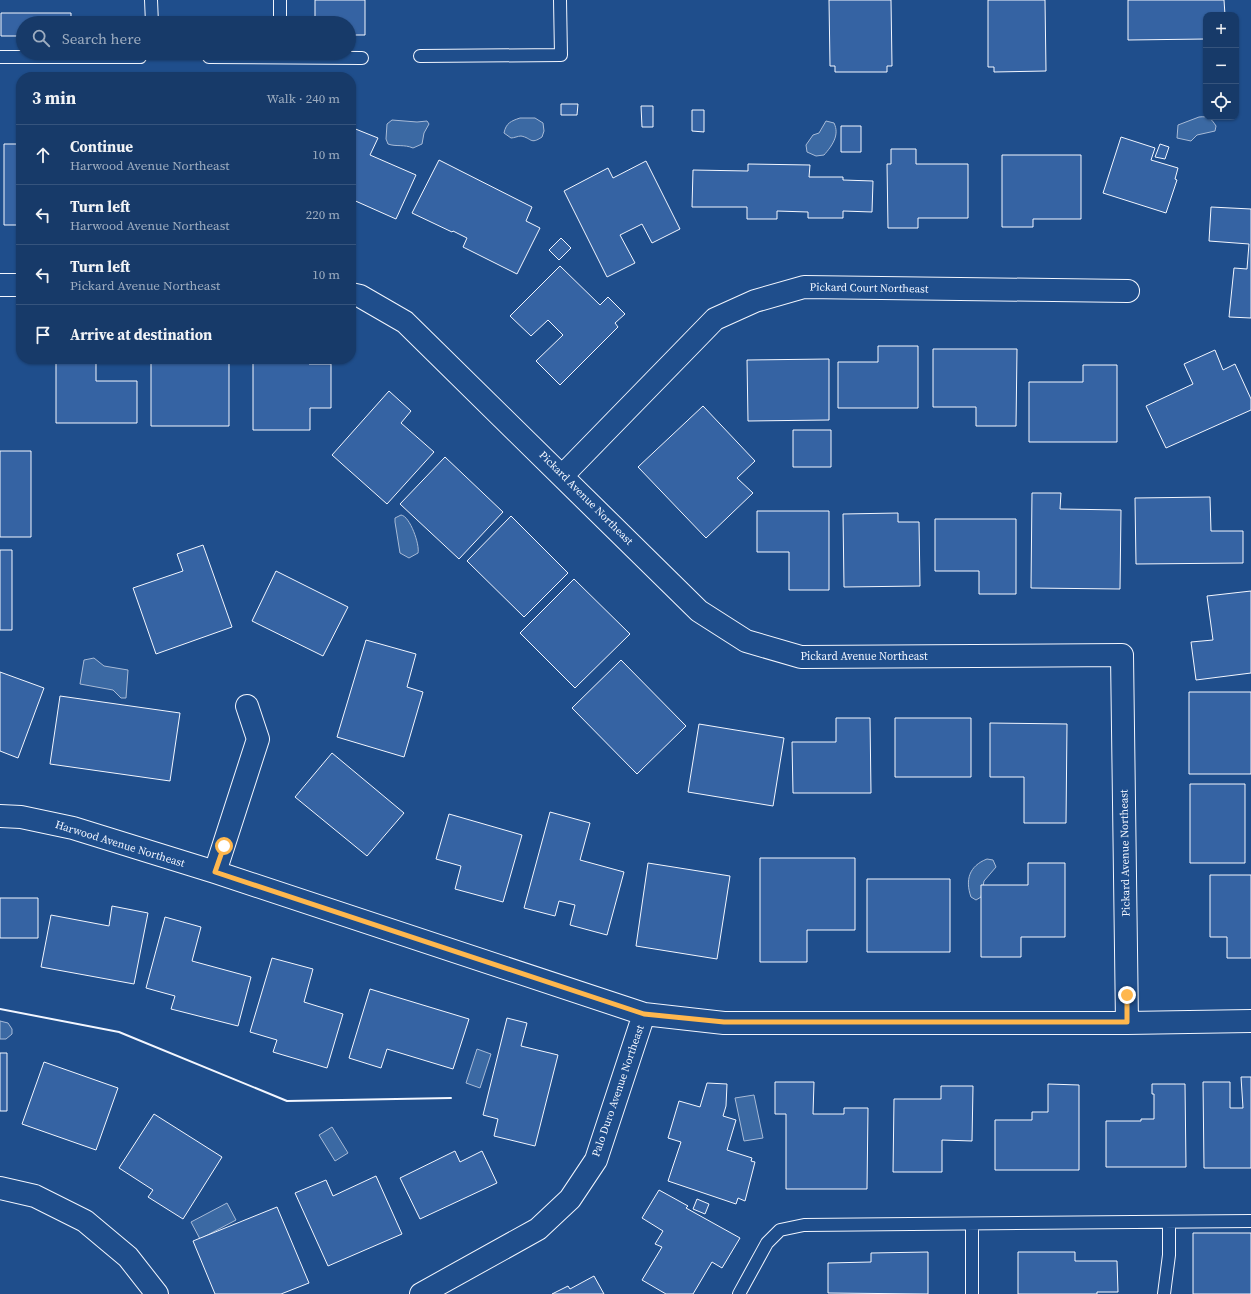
<!DOCTYPE html>
<meta charset="utf-8">
<style>
:root{--surface:#173a69;--page:#244571;--text:#f1f3f6;--muted:#9eadc0;--line:#36547d}
body{margin:0;font-family:"Source Serif 4",serif;background:var(--page);color:var(--text)}
.controls{position:absolute;right:12px;top:12px;display:grid;overflow:hidden;border-radius:8px;box-shadow:0 1px 3px #0004}
.controls button{width:36px;height:36px;display:grid;place-items:center;padding:0;border:0;border-bottom:1px solid var(--line);background:var(--surface);color:var(--text);font:20px sans-serif}
.stop{position:absolute;width:12px;height:12px;margin:-9px;border:3px solid #ffb74d;border-radius:50%;background:#fff}
.stop.end{background:#ffb74d;border-color:#fff;box-shadow:0 1px 4px #0008}
.list{margin:0;padding:0;list-style:none}
h2{display:flex;justify-content:space-between;align-items:center;height:52px;margin:0;padding:0 16px;font-size:17px}
h2 small{font-size:13px;font-weight:400;color:var(--muted)}
.list li{display:grid;grid-template-columns:26px 1fr auto;gap:12px;align-items:center;box-sizing:border-box;height:60px;padding:0 16px;border-top:1px solid var(--line)}
.list b{display:block;font-size:15px;white-space:nowrap}
.list p{margin:0;font-size:13px;white-space:nowrap;color:var(--muted)}
.list em{font-size:13px;font-style:normal;color:var(--muted)}
.icon{flex:none;width:22px;height:22px;fill:none;stroke:currentColor;stroke-width:2;stroke-linecap:round;stroke-linejoin:round}
.map{position:relative;flex:none;width:1251px;height:1294px;overflow:hidden}
.search{position:absolute;background:var(--surface);box-shadow:0 1px 3px #0004;left:16px;top:16px;width:340px;height:44px;display:flex;align-items:center;gap:10px;box-sizing:border-box;padding:0 14px;border-radius:22px;color:var(--muted);font-size:15px}
.panel{position:absolute;background:var(--surface);box-shadow:0 1px 3px #0004;left:16px;top:72px;width:340px;height:292px;border-radius:16px}
.map>svg:first-child{display:block}
.water{fill:#3b69a3;stroke:#a8bbd7}
.building{fill:#3563a3;stroke:#f2f6ff}
.lines{fill:none;stroke-linecap:round;stroke-linejoin:round}
.lane-casing{stroke:#f2f6ff;stroke-width:14}
.street-casing{stroke:#f2f6ff;stroke-width:24}
.lane{stroke:#1f4e8c;stroke-width:12}
.street{stroke:#1f4e8c;stroke-width:22}
.wall{stroke:#f2f6ff;stroke-width:2}
.route{stroke:#ffb74d;stroke-width:5}
.labels{text-anchor:middle;dominant-baseline:central;stroke-width:3;stroke-linejoin:round;paint-order:stroke}
.street-label{font-size:11px;fill:#f2f6ff;stroke:#1f4e8c}
</style>
<div class="map">
<svg width="1251" height="1294" viewBox="0 0 1251 1294">
<rect width="100%" height="100%" fill="#1f4e8c"/>
<path class="water" d="M 1199,117 C 1208,116 1211,118 1216,126 L 1215,131 L 1197,135 L 1191,141 L 1177,138 L 1178,125 Z
M 520,118 L 535,118 L 543,123 L 544,131 L 542,137 C 530,145 532,138 521,136 C 518,136 514,138 511,138 L 504,133 C 506,123 511,121 520,118 Z
M 392,120 L 417,122 L 427,121 L 429,124 L 424,133 L 422,144 L 413,148 C 404,144 396,147 388,144 L 386,139 L 387,124 Z
M 826,121 L 834,123 C 840,135 832,146 824,155 L 816,156 L 807,152 L 806,145 L 813,135 L 819,133 Z
M 401,515 C 410,516 420,545 418,553 L 409,558 L 400,553 L 395,522 L 395,518 Z
M 94,658 L 104,666 L 128,670 L 126,698 L 121,698 L 113,690 L 80,684 L 84,660 Z
M 987,859 L 993,860 L 996,867 L 984,881 L 981,897 L 976,900 L 971,897 C 965,880 969,866 987,859 Z
M 0,1021 L 8,1023 L 12,1029 L 12,1034 L 6,1039 L 0,1039 Z
M 477,1049 L 491,1054 L 480,1088 L 466,1083 Z
M 754,1095 L 763,1138 L 744,1141 L 735,1098 Z
M 332,1127 L 348,1153 L 335,1161 L 319,1135 Z
M 227,1203 L 236,1220 L 200,1239 L 191,1222 Z"/>
<path class="building" d="M 315,0 L 365,0 L 365,35 L 349,35 L 349,23 L 315,23 Z
M 829,0 L 891,0 L 892,66 L 887,66 L 887,72 L 835,72 L 835,66 L 830,66 Z
M 988,0 L 1045,0 L 1046,71 L 994,72 L 994,67 L 988,67 Z
M 1128,0 L 1224,0 L 1225,15 L 1206,15 L 1206,39 L 1128,40 Z
M 1,13 L 71,13 L 71,23 L 23,23 L 23,36 L 1,36 Z
M 561,104 L 578,104 L 577,115 L 561,115 Z
M 641,106 L 653,106 L 653,127 L 642,127 Z
M 692,110 L 704,110 L 704,132 L 692,131 Z
M 841,126 L 861,126 L 861,152 L 841,152 Z
M 353,128 L 378,138 L 370,155 L 416,175 L 396,219 L 351,199 L 351,134 Z
M 1121,137 L 1155,148 L 1151,160 L 1178,168 L 1175,179 L 1177,180 L 1166,213 L 1103,193 Z
M 4,144 L 21,144 L 21,225 L 4,225 Z
M 1160,144 L 1169,147 L 1165,159 L 1155,157 Z
M 891,149 L 916,149 L 916,164 L 968,164 L 968,218 L 918,218 L 918,228 L 888,228 L 887,164 L 891,164 Z
M 1002,155 L 1081,155 L 1081,219 L 1033,219 L 1033,227 L 1002,227 Z
M 439,160 L 532,207 L 526,221 L 540,228 L 517,274 L 463,247 L 467,238 L 453,231 L 452,232 L 412,213 Z
M 646,161 L 680,229 L 652,243 L 642,224 L 620,235 L 635,263 L 607,277 L 564,191 L 608,168 L 613,178 Z
M 748,164 L 810,165 L 809,177 L 843,177 L 843,180 L 873,181 L 872,212 L 843,211 L 843,218 L 808,218 L 808,212 L 777,211 L 777,219 L 747,219 L 747,207 L 692,207 L 693,170 L 748,171 Z
M 1211,207 L 1251,209 L 1251,318 L 1229,317 L 1234,268 L 1247,269 L 1249,244 L 1209,241 Z
M 561,238 L 571,248 L 559,260 L 549,250 Z
M 560,266 L 600,305 L 608,297 L 625,314 L 615,323 L 618,327 L 560,385 L 536,361 L 563,335 L 548,320 L 531,336 L 510,316 Z
M 878,346 L 918,346 L 918,408 L 838,408 L 838,362 L 878,362 Z
M 933,349 L 1017,349 L 1016,426 L 976,426 L 976,407 L 933,407 Z
M 1215,350 L 1223,370 L 1235,364 L 1251,399 L 1251,410 L 1166,448 L 1146,406 L 1193,384 L 1184,364 Z
M 56,359 L 96,359 L 96,381 L 137,381 L 137,423 L 56,423 Z
M 151,359 L 229,359 L 229,426 L 151,426 Z
M 253,359 L 309,359 L 309,364 L 331,364 L 331,408 L 310,408 L 310,430 L 253,430 Z
M 829,359 L 829,420 L 748,421 L 747,360 Z
M 1083,365 L 1117,365 L 1117,442 L 1029,442 L 1029,382 L 1083,382 Z
M 389,391 L 411,411 L 401,423 L 434,452 L 387,504 L 332,455 Z
M 703,406 L 755,461 L 737,478 L 753,493 L 706,538 L 638,467 Z
M 793,430 L 831,430 L 831,467 L 793,467 Z
M 0,451 L 31,451 L 31,537 L 0,537 Z
M 445,457 L 503,512 L 459,559 L 400,504 Z
M 1032,493 L 1061,493 L 1060,509 L 1121,510 L 1120,589 L 1031,588 Z
M 1210,497 L 1211,531 L 1243,531 L 1243,563 L 1136,564 L 1135,498 Z
M 757,511 L 829,511 L 829,590 L 789,590 L 789,552 L 757,552 Z
M 898,513 L 898,522 L 919,522 L 920,586 L 844,587 L 843,514 Z
M 511,516 L 568,573 L 524,617 L 467,561 Z
M 935,519 L 1016,519 L 1016,594 L 979,594 L 979,571 L 935,571 Z
M 203,545 L 232,627 L 156,654 L 133,588 L 183,571 L 177,554 Z
M 0,550 L 12,550 L 12,630 L 0,630 Z
M 276,571 L 348,607 L 323,656 L 252,621 Z
M 574,579 L 630,634 L 575,688 L 520,633 Z
M 1251,591 L 1251,673 L 1196,680 L 1191,642 L 1213,640 L 1207,596 Z
M 366,640 L 416,654 L 407,687 L 423,692 L 404,757 L 337,737 Z
M 621,660 L 686,726 L 637,774 L 572,708 Z
M 0,672 L 44,688 L 18,758 L 0,751 Z
M 1189,692 L 1251,692 L 1251,774 L 1189,774 Z
M 60,696 L 180,713 L 170,781 L 50,764 Z
M 836,718 L 870,718 L 871,793 L 793,793 L 792,742 L 836,742 Z
M 895,718 L 971,718 L 971,777 L 895,777 Z
M 990,723 L 1067,724 L 1066,823 L 1024,823 L 1024,777 L 990,777 Z
M 699,724 L 784,738 L 773,806 L 688,792 Z
M 332,753 L 404,813 L 367,856 L 295,797 Z
M 1190,784 L 1245,784 L 1245,863 L 1190,863 Z
M 550,812 L 590,823 L 580,860 L 624,872 L 607,935 L 570,925 L 575,905 L 559,901 L 555,916 L 524,908 Z
M 449,814 L 522,835 L 503,902 L 455,889 L 461,866 L 436,859 Z
M 760,858 L 855,858 L 855,930 L 807,930 L 807,962 L 760,962 Z
M 648,863 L 730,876 L 717,959 L 636,946 Z
M 1028,863 L 1065,863 L 1065,937 L 1021,937 L 1021,957 L 981,957 L 981,885 L 1028,885 Z
M 1210,875 L 1251,875 L 1251,958 L 1227,958 L 1227,937 L 1210,937 Z
M 867,879 L 950,879 L 950,952 L 867,952 Z
M 0,898 L 38,898 L 38,938 L 0,938 Z
M 112,906 L 148,913 L 134,984 L 41,967 L 51,915 L 109,926 Z
M 165,917 L 201,927 L 192,961 L 251,977 L 238,1026 L 171,1009 L 175,996 L 146,988 Z
M 272,958 L 313,969 L 304,1002 L 343,1014 L 327,1068 L 273,1052 L 277,1040 L 250,1032 Z
M 370,989 L 469,1019 L 453,1069 L 387,1049 L 381,1068 L 349,1058 Z
M 507,1018 L 527,1023 L 521,1046 L 558,1055 L 535,1146 L 494,1136 L 498,1119 L 483,1115 Z
M 0,1053 L 7,1053 L 7,1111 L 0,1111 Z
M 44,1062 L 118,1088 L 96,1150 L 22,1124 Z
M 1241,1077 L 1251,1077 L 1251,1168 L 1204,1168 L 1203,1082 L 1230,1082 L 1230,1108 L 1243,1108 Z
M 775,1082 L 814,1082 L 813,1114 L 844,1114 L 844,1108 L 868,1108 L 867,1189 L 786,1189 L 786,1114 L 775,1114 Z
M 707,1083 L 727,1084 L 726,1106 L 723,1116 L 736,1120 L 727,1150 L 752,1158 L 751,1161 L 755,1162 L 745,1201 L 738,1198 L 736,1204 L 668,1181 L 681,1142 L 668,1138 L 679,1101 L 700,1107 Z
M 1048,1084 L 1079,1085 L 1079,1170 L 995,1170 L 995,1120 L 1032,1120 L 1032,1112 L 1048,1112 Z
M 1152,1084 L 1185,1084 L 1186,1167 L 1106,1167 L 1106,1121 L 1141,1121 L 1141,1119 L 1154,1119 L 1154,1094 L 1152,1094 Z
M 941,1086 L 973,1086 L 972,1141 L 942,1140 L 942,1172 L 893,1172 L 894,1099 L 941,1099 Z
M 154,1114 L 222,1157 L 183,1219 L 148,1197 L 153,1190 L 119,1168 Z
M 455,1151 L 460,1162 L 482,1151 L 497,1183 L 420,1219 L 400,1178 Z
M 376,1176 L 402,1234 L 328,1266 L 295,1193 L 326,1180 L 333,1196 Z
M 659,1190 L 688,1206 L 686,1208 L 740,1238 L 722,1268 L 712,1262 L 693,1294 L 666,1294 L 642,1280 L 662,1247 L 655,1244 L 663,1231 L 642,1218 Z
M 697,1199 L 709,1204 L 705,1214 L 693,1209 Z
M 277,1207 L 309,1283 L 281,1294 L 215,1294 L 193,1241 Z
M 1193,1233 L 1251,1233 L 1251,1294 L 1193,1294 Z
M 928,1252 L 928,1294 L 828,1293 L 828,1263 L 871,1262 L 871,1253 Z
M 1018,1252 L 1075,1252 L 1075,1261 L 1117,1261 L 1118,1292 L 1097,1292 L 1097,1294 L 1018,1294 Z
M 594,1276 L 604,1294 L 552,1294 L 568,1286 L 570,1289 Z"/>
<g class="lines">
<g class="lane-casing">
<path id="lane" d="M 151,0 L 152,23
M 280,23 L 280,0
M 420,56 L 561,55 L 560,0
M 0,57 L 140,57 L 142,53
M 209,57 L 362,58
M 739,1294 L 767,1243 L 780,1230 L 804,1225 L 1251,1221
M 972,1294 L 972,1224
M 1164,1294 L 1169,1255 L 1169,1222"/>
</g>
<g class="street-casing">
<path id="street" d="M 0,285 L 21,285
M 351,294 L 360,296 L 405,322 L 699,611 L 746,641 L 801,657 L 1122,655 L 1127,1023
M 563,475 L 715,319 L 755,301 L 804,287 L 1128,291
M 0,816 L 21,817 L 73,828 L 215,872 L 644,1014 L 724,1023 L 1127,1023 L 1251,1021
M 215,872 L 258,739 L 247,706
M 0,1188 L 35,1196 L 85,1221 L 128,1257 L 157,1294
M 421,1294 L 538,1229 L 570,1199 L 596,1160 L 644,1014"/>
</g>
<use href="#lane" class="lane"/>
<use href="#street" class="street"/>
<path class="wall" d="M 0,1009 L 119,1032 L 287,1101 L 451,1098"/>
</g>
<g class="lines">
<path class="route" d="M 224,846 L 215,872 L 644,1014 L 724,1022 L 1127,1022 L 1127,995"/>
</g>
<g class="labels">
<g class="street-label">
<text transform="translate(869 288) rotate(1)">Pickard Court Northeast</text>
<text transform="translate(586 498) rotate(45)">Pickard Avenue Northeast</text>
<text x="864" y="656">Pickard Avenue Northeast</text>
<text transform="translate(120 844) rotate(17)">Harwood Avenue Northeast</text>
<text transform="translate(1125 853) rotate(-91)">Pickard Avenue Northeast</text>
<text transform="translate(618 1091) rotate(-71)">Palo Duro Avenue Northeast</text>
</g>
</g>
</svg>
<div class="controls">
<button>+</button>
<button>−</button>
<button><svg class="icon" aria-label="locate" viewBox="0 0 24 24"><circle cx="12" cy="12" r="6"/><path d="M12 2v4M12 18v4M2 12h4M18 12h4"/></svg></button>
</div>
<div class="stop" style="left:224px;top:846px"></div>
<div class="stop end" style="left:1127px;top:995px"></div>
<div class="search"><svg class="icon" aria-label="search" viewBox="0 0 24 24"><circle cx="10" cy="10" r="6"/><path d="M15 15l6 6"/></svg>Search here</div>
<section class="panel">
<h2>3 min<small>Walk · 240 m</small></h2>
<ul class="list">
<li><svg class="icon" aria-label="ahead" viewBox="0 0 24 24"><path d="M12 20V5M6 11l6-6 6 6"/></svg><div><b>Continue</b><p>Harwood Avenue Northeast</p></div><em>10 m</em></li>
<li><svg class="icon" aria-label="left" viewBox="0 0 24 24"><path d="M17 20v-9H6M10 6l-5 5 5 5"/></svg><div><b>Turn left</b><p>Harwood Avenue Northeast</p></div><em>220 m</em></li>
<li><svg class="icon" aria-label="left" viewBox="0 0 24 24"><path d="M17 20v-9H6M10 6l-5 5 5 5"/></svg><div><b>Turn left</b><p>Pickard Avenue Northeast</p></div><em>10 m</em></li>
<li><svg class="icon" aria-label="arrive" viewBox="0 0 24 24"><path d="M6 21V4h12l-3 4 3 4H6"/></svg><div><b>Arrive at destination</b></div></li>
</ul>
</section>
</div>
